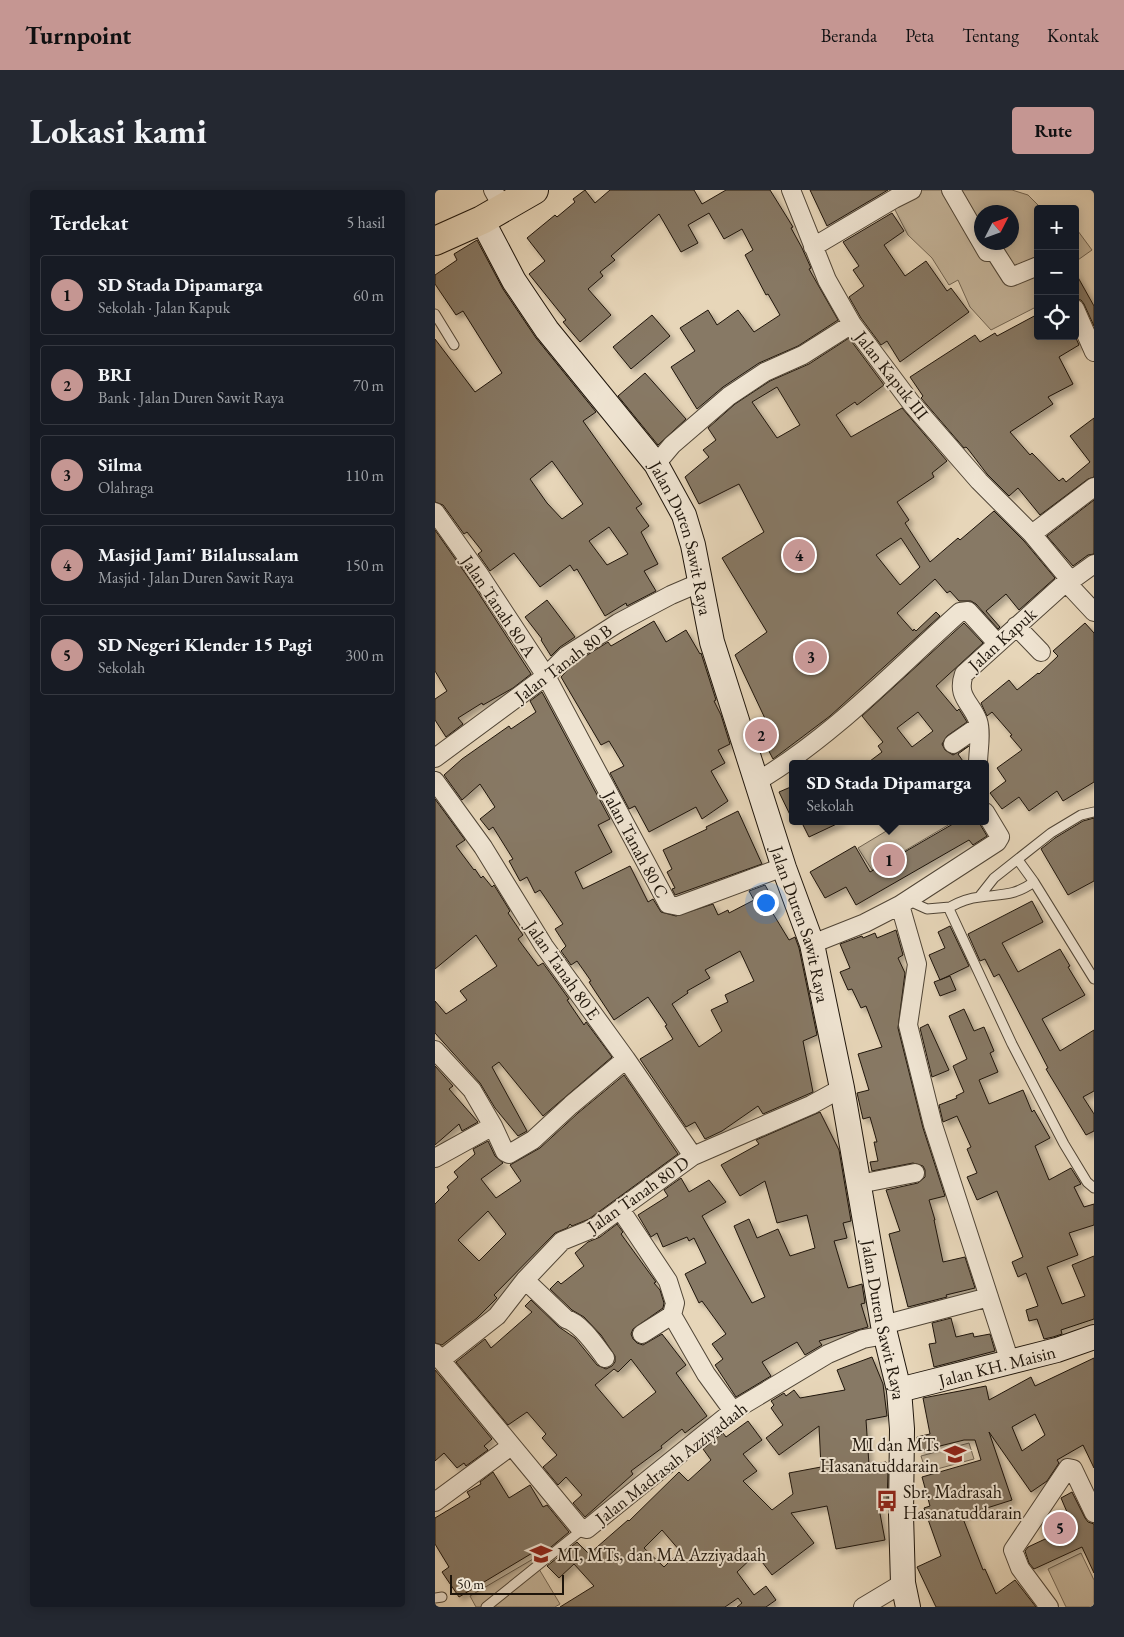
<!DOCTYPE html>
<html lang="id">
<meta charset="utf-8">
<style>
:root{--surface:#171b24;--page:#242831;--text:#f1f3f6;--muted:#9ea1a6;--line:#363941;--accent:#c59692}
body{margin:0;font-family:"EB Garamond",serif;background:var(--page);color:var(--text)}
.controls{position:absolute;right:15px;top:15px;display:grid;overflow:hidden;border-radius:5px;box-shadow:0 2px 12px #0003}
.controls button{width:45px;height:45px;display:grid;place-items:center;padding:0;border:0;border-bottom:1px solid var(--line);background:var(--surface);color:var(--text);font:25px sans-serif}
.compass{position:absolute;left:539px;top:15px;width:45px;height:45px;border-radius:50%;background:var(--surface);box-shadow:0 2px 12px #0003;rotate:48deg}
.scale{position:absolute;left:15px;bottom:12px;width:114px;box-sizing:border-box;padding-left:5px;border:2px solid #1e150b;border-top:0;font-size:14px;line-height:18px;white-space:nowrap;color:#1e150b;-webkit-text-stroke:4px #efe4d2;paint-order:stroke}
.you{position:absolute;left:330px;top:712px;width:18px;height:18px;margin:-12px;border:4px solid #fff;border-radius:50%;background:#1a73e8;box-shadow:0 0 0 8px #1a73e833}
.badge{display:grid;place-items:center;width:32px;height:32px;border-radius:50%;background:var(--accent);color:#111;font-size:16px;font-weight:700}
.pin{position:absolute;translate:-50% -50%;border:2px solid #fff;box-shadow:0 1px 5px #0006}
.popup{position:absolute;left:354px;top:570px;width:200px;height:65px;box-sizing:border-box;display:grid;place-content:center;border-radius:5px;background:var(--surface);filter:drop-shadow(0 1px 4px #0005);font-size:16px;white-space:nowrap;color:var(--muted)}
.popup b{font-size:19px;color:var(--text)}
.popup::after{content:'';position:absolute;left:50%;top:100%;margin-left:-10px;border:10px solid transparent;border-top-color:var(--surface)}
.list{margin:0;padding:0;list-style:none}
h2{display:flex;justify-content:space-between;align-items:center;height:65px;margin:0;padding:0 20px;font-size:21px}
h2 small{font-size:16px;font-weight:400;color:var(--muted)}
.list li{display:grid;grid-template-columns:32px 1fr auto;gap:15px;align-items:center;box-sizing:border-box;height:80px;margin:0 10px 10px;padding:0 10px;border:1px solid var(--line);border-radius:5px}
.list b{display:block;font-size:19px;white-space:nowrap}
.list p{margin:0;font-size:16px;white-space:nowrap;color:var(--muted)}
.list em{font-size:16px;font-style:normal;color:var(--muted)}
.icon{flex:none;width:28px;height:28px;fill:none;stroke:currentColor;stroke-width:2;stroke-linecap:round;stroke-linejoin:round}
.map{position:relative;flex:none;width:659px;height:1417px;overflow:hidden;border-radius:5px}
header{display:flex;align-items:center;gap:30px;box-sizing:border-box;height:70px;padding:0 25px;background:var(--accent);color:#111}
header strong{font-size:24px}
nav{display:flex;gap:28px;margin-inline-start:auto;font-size:18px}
.intro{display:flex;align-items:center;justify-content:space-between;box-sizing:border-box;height:120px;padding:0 30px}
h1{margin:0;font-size:35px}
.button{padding:12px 22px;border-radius:5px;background:var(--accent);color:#111;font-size:18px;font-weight:700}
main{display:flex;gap:30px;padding:0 30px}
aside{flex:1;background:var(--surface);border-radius:5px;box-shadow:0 2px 12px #0003}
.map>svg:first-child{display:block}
.green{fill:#c5b59b;stroke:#726553;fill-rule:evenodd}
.building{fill:#877965;stroke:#1e150b;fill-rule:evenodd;filter:url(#shadow)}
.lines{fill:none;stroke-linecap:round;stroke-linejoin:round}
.lane-casing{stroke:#504536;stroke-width:11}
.street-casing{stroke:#504536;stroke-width:20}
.secondary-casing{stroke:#1e150b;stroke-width:26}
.primary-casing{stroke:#1e150b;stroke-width:30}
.lane{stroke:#efe4d2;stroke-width:9}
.street{stroke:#efe4d2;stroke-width:18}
.secondary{stroke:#efe4d2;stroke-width:24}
.primary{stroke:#e7d6b9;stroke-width:28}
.labels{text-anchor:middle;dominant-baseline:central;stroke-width:4;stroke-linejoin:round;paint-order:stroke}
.street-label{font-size:18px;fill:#1e150b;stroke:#efe4d2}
.poi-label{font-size:18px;fill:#1e150b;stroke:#efe4d2;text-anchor:start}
</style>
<header>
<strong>Turnpoint</strong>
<nav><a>Beranda</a><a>Peta</a><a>Tentang</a><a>Kontak</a></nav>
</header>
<div class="intro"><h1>Lokasi kami</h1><a class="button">Rute</a></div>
<main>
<aside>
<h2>Terdekat<small>5 hasil</small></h2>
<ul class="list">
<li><span class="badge">1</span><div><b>SD Stada Dipamarga</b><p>Sekolah · Jalan Kapuk</p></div><em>60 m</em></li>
<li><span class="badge">2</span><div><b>BRI</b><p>Bank · Jalan Duren Sawit Raya</p></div><em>70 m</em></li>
<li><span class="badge">3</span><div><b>Silma</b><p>Olahraga</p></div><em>110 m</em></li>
<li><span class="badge">4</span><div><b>Masjid Jami' Bilalussalam</b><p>Masjid · Jalan Duren Sawit Raya</p></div><em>150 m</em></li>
<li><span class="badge">5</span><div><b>SD Negeri Klender 15 Pagi</b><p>Sekolah</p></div><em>300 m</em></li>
</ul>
</aside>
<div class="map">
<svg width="659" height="1417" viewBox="0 0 659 1417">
<defs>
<filter id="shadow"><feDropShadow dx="4" dy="4" stdDeviation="2.5" flood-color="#0004"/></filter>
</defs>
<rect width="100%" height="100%" fill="#e7d6b9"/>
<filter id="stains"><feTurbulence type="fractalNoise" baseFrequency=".004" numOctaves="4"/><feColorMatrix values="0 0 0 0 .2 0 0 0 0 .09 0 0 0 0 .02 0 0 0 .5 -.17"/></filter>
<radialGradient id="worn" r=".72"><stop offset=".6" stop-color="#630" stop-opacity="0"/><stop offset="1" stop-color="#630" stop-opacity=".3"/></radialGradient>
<path class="green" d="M 456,0 L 577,0 L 593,5 L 607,19 L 603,19 L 603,116 L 556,140 L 535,117 L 523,90 L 514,95 L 497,68 L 473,45 L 457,14 L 461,9 ZM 546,22 L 576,22 L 576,52 L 546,52 Z
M 640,37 L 657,60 L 640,72 Z
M 468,631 L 513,631 L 515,634 L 437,680 L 423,658 Z
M 534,1253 L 539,1269 L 491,1282 L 486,1266 Z
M 646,1363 L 659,1390 L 659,1417 L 631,1417 L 613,1379 Z
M 98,1369 L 125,1414 L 120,1417 L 41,1417 L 35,1406 Z"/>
<path class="building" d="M 150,0 L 160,13 L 175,0 L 259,0 L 267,14 L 291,0 L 335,0 L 358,37 L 356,38 L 367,58 L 376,78 L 374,79 L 403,130 L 363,156 L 324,173 L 288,197 L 262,219 L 236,177 L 260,161 L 245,138 L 273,120 L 282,135 L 303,120 L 319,142 L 345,125 L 333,104 L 331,105 L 310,65 L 318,60 L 307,39 L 289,49 L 274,23 L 253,35 L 263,53 L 246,62 L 224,24 L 176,66 L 180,70 L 165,82 L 168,86 L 153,99 L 176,125 L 145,152 L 128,132 L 131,130 L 94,84 L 110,71 L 92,48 L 120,25 L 122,27 L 140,12 L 138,9 Z
M 375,0 L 453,0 L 392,36 Z
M 457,23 L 469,41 L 449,55 L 470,86 L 491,71 L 512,101 L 516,98 L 534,122 L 465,172 L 452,151 L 446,155 L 426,128 L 414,107 L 429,96 L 418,80 L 424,76 L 408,52 Z
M 42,50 L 68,99 L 101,148 L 161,222 L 148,231 L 207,314 L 201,318 L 214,336 L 206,342 L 223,374 L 209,381 L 221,401 L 192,416 L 191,413 L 170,426 L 142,379 L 139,381 L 135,375 L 105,397 L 79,363 L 55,381 L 43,364 L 47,361 L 32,342 L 29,344 L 8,315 L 0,312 L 0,149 L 40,202 L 67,183 L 28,121 L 21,125 L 0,94 L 0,85 L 22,70 L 19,64 ZM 117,271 L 148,314 L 127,329 L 112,313 L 95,289 ZM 174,337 L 193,364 L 172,375 L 154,351 Z
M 640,82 L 659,116 L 659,136 L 649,114 L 646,110 L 640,109 Z
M 603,124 L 603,146 L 640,146 L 644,155 L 624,167 L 638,194 L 613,207 L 618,214 L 575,242 L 595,265 L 597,263 L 624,291 L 628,288 L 631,292 L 655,272 L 635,246 L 659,228 L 659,287 L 653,289 L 605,325 L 583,298 L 574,306 L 552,284 L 533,259 L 531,257 L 529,258 L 486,208 L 488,206 L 475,187 L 540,145 L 545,152 L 560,143 L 562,146 Z
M 217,125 L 235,146 L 196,179 L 178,157 Z
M 414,148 L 449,195 L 422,215 L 420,212 L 401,225 L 416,247 L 467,218 L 512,271 L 497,283 L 499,287 L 462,312 L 474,330 L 470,333 L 495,372 L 523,348 L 525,350 L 559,321 L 589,351 L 620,388 L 584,420 L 571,404 L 551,421 L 565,437 L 563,439 L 541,414 L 536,411 L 524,411 L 515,401 L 512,403 L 500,389 L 462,423 L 478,441 L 479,439 L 481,441 L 501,422 L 505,426 L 395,526 L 338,569 L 325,544 L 335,539 L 300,465 L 332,442 L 287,368 L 329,342 L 304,294 L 264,314 L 250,287 L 274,267 L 268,260 L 281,250 L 273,238 L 300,214 L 335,191 L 374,174 ZM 342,197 L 365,235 L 342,248 L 317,212 ZM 466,348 L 485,377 L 465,395 L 441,365 Z
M 210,183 L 251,229 L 223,255 L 183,206 Z
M 659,310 L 659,364 L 653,365 L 638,376 L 612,346 Z
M 0,340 L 35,390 L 96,484 L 78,498 L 48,515 L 47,513 L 23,528 L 28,534 L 11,547 L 0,530 L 0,509 L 12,501 L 0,481 Z
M 112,410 L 140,447 L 125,457 L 116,466 L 106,450 L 107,449 L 90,427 Z
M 219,431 L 231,452 L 251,440 L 265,464 L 266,463 L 281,510 L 279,511 L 286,525 L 295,554 L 283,560 L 290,573 L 276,581 L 293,611 L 267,629 L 261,617 L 214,642 L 200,616 L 194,619 L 175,583 L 189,576 L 174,551 L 166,555 L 126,487 L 138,474 L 173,452 L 176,456 Z
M 529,433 L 548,453 L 501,496 L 522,521 L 524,519 L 532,532 L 512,546 L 507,554 L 510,560 L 518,565 L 534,556 L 523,564 L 530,574 L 431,574 L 447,562 L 443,556 L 448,552 L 427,526 ZM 483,522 L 498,541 L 477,557 L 462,538 Z
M 650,433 L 659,443 L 659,592 L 628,611 L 622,601 L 594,621 L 584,607 L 567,619 L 555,603 L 571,591 L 562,578 L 587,560 L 575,546 L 577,545 L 557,522 L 552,526 L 546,513 L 574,490 L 582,500 L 603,483 L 604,484 L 623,466 L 618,461 Z
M 107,502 L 175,629 L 163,635 L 177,662 L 140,682 L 148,699 L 195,676 L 213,712 L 218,709 L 226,722 L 241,726 L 278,714 L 283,725 L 293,720 L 294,723 L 319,710 L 314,701 L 330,695 L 343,718 L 337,722 L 354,750 L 360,747 L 364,758 L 382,845 L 368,851 L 378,902 L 328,924 L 323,916 L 287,941 L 270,949 L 260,932 L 251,937 L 205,869 L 238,849 L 230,836 L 232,835 L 213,807 L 179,830 L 154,792 L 156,791 L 142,771 L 136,775 L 126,761 L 131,756 L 120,739 L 128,734 L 105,700 L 100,703 L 92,687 L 85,691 L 74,671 L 78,669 L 58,637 L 54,640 L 45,629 L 60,617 L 45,594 L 27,610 L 9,585 L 27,569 L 74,536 L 76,539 L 101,522 L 95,511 ZM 305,761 L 319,791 L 290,805 L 293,812 L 276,820 L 287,841 L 264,857 L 237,814 L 253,803 L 252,801 L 275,788 L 270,780 Z
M 358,596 L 358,631 L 344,602 Z
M 0,609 L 30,650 L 21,656 L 39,680 L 40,679 L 46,688 L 48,686 L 57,697 L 59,695 L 75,721 L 73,723 L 88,745 L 83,749 L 103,776 L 108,773 L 134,809 L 132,810 L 149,835 L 151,832 L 177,867 L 108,926 L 64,872 L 57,877 L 92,941 L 83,946 L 60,918 L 45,893 L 0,843 L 0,811 L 11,824 L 32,810 L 25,801 L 62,776 L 41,745 L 0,779 Z
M 303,621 L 327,674 L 240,705 L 237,699 L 240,698 L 232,682 L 237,679 L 228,660 L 272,639 L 271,637 Z
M 659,628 L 659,691 L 633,705 L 606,659 L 620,648 L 648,631 Z
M 366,631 L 408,631 L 374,647 Z
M 523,631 L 543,631 L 552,646 L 538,655 L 534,650 L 421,715 L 411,697 L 390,708 L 375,682 L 420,656 L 435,682 Z
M 597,711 L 608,732 L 567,753 L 583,782 L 625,759 L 635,776 L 633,777 L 650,805 L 607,829 L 625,861 L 659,840 L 659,901 L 648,907 L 659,924 L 659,941 L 651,945 L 611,879 L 613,878 L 564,784 L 559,787 L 550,769 L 545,771 L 533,744 Z
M 515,736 L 534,776 L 505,790 L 494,765 L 510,758 L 503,742 Z
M 461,740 L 468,765 L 463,768 L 470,783 L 463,838 L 488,938 L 510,1006 L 494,1010 L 500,1030 L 499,1030 L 508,1072 L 530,1067 L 540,1098 L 511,1105 L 512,1107 L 473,1117 L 454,1044 L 465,1041 L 451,1000 L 483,993 L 490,987 L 490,980 L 488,976 L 478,973 L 437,981 L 435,972 L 443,971 L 439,952 L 442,952 L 435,927 L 428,929 L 422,903 L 434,900 L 423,864 L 447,857 L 431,816 L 426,818 L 417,799 L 413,800 L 405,782 L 415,778 L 405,754 L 427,746 L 428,748 L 440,743 L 442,748 Z
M 515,786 L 521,800 L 505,806 L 499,792 Z
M 529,819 L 539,841 L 549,837 L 559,861 L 555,863 L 563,882 L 544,890 L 554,914 L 588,900 L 597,922 L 599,920 L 615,948 L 600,956 L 614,990 L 636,978 L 646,994 L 639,997 L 649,1017 L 659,1014 L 659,1035 L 634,1043 L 643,1065 L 612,1077 L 627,1114 L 650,1106 L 637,1075 L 659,1066 L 659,1129 L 626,1140 L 627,1144 L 618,1147 L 609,1149 L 602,1129 L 594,1131 L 591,1120 L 603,1116 L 591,1083 L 583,1087 L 577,1072 L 588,1067 L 562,1001 L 542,1010 L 532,987 L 542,983 L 532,959 L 536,957 L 522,926 L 508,932 L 504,915 L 522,908 L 521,906 L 529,902 L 518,876 L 532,869 L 514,826 Z
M 493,834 L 514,880 L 497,887 L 485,838 Z
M 0,876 L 18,896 L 14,899 L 43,932 L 27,941 L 24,934 L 0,955 Z
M 189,885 L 243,964 L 154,1029 L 137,1036 L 135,1034 L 132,1038 L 120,1043 L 59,1105 L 62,1108 L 42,1128 L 7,1155 L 0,1153 L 0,1014 L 14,1000 L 12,997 L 23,987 L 19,982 L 40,964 L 38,959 L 53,951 L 60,966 L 68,973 L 46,989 L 61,1008 L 86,991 L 75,975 L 105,958 L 143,923 ZM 53,1021 L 71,1044 L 44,1071 L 23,1050 Z
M 385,922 L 404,960 L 416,1031 L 408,1033 L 412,1048 L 399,1051 L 413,1098 L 427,1094 L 430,1113 L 426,1114 L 433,1137 L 384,1151 L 387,1155 L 370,1165 L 362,1152 L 327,1172 L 336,1186 L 301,1207 L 280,1175 L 288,1169 L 277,1154 L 291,1144 L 267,1111 L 264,1113 L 250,1084 L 271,1073 L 259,1048 L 254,1051 L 252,1047 L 228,1057 L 222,1043 L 216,1047 L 203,1025 L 233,1006 L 229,1000 L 246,988 L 254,1002 L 274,990 L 291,1012 L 267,1026 L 317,1113 L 330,1107 L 299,1036 L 314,1029 L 322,1048 L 343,1039 L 355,1066 L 380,1058 L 372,1025 L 342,1033 L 330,991 L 305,1006 L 286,975 L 324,954 L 321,950 Z
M 182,1034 L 188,1042 L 186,1044 L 221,1092 L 219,1093 L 225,1100 L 229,1113 L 228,1118 L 198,1139 L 196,1144 L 198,1149 L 202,1153 L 208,1155 L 227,1144 L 251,1175 L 241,1183 L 272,1226 L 250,1243 L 247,1239 L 226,1256 L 227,1258 L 196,1281 L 198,1284 L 150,1327 L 138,1313 L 147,1305 L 131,1287 L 123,1295 L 108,1277 L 122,1265 L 107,1248 L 111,1244 L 92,1222 L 73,1235 L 21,1172 L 50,1149 L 56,1158 L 97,1122 L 90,1116 L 96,1110 L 124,1137 L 140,1148 L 162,1175 L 171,1179 L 177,1176 L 180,1172 L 180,1166 L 166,1145 L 149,1127 L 137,1120 L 115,1099 L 123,1091 L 126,1094 L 149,1076 L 140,1063 L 153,1052 L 165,1047 ZM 196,1169 L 221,1202 L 188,1228 L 160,1195 L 179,1179 L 183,1182 Z
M 516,1128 L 521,1147 L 538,1143 L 539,1147 L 555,1144 L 560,1161 L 499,1177 L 494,1154 L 501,1153 L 497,1133 Z
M 437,1167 L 448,1194 L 452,1226 L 431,1230 L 434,1275 L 451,1272 L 453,1282 L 452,1311 L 443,1313 L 450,1350 L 401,1359 L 392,1316 L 356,1323 L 379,1353 L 337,1385 L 321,1364 L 302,1382 L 319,1405 L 331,1396 L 341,1410 L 331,1417 L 302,1417 L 307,1413 L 303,1408 L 290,1417 L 125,1417 L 159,1396 L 139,1374 L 124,1388 L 112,1376 L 142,1352 L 154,1364 L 193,1330 L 194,1331 L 244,1282 L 253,1291 L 276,1270 L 268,1259 L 288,1243 L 291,1247 L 313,1231 L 327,1250 L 308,1264 L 322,1281 L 308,1291 L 337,1320 L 358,1304 L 354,1283 L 386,1277 L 384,1236 L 344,1265 L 331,1248 L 348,1235 L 336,1218 L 339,1215 L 336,1211 L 349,1203 L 351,1206 L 359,1200 L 365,1208 L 410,1200 L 402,1180 ZM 227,1340 L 245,1361 L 229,1377 L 209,1358 Z
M 659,1168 L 659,1278 L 648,1255 L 622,1270 L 624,1273 L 612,1291 L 596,1302 L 554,1242 L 577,1310 L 527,1326 L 548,1380 L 550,1379 L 561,1404 L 580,1390 L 601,1417 L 501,1417 L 482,1377 L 506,1366 L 489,1318 L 495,1316 L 487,1287 L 546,1270 L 540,1250 L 529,1250 L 485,1261 L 482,1247 L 495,1244 L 488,1208 L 551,1196 L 554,1210 L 596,1187 L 600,1196 ZM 600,1224 L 610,1245 L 587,1261 L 577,1237 Z
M 0,1180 L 57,1249 L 49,1256 L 53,1260 L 31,1276 L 29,1273 L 22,1278 L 9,1263 L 0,1271 Z
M 58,1282 L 74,1308 L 95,1295 L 108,1317 L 112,1315 L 134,1342 L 104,1367 L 99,1362 L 24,1407 L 7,1382 L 14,1377 L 0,1354 L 0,1328 L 35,1307 L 32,1302 L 46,1294 L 45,1292 Z
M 637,1302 L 650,1328 L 653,1332 L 659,1334 L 659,1383 L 647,1357 L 599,1379 L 594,1373 L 590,1361 L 593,1357 L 638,1336 L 626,1308 Z"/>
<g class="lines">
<g class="lane-casing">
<path id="lane" d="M 0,124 L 19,155
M 583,670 L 599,692 L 659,789
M 599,692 C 579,706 568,704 545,707 C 535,708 524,712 515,717 L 515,721 L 577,854 L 629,954 L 652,992 L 659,998
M 544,707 L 559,688 L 616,643 L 646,625 L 659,622
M 472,710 L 492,719 L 515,717
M 0,1408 L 7,1407
M 51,1417 L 148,1339"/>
</g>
<g class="street-casing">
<path id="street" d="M 58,0 L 68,18
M 356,0 L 392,90 L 417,134 L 477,214 L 544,291 L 597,344 L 631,385 L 631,392 L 529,484 C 521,507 536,512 543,531 C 547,543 543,561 543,574
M 516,0 L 552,62 L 560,62 L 576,87 L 603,76
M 378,57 L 459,9 L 477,0
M 640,119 L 659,162
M 221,274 L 237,255 L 294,206 L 330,182 L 368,165 L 417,134
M 0,322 L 44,384 L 111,486 L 233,714 L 243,716 L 340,680 L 349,678
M 597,344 L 659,297
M 632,389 L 641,387 L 659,374
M 631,392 L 659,422
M 581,436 L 606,462
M 518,554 L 544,536
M 0,568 L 111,486 L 131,466 L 183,433 L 236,405 L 264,393
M 0,591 L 48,657 L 109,756 L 191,869 L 258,966
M 321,592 C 398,547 460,480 525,422 L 533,421 L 562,453
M 465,715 L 482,774 L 473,835 L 498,935 L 575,1172
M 377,754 L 430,733 L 465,715 L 562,652 L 565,647 L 550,622
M 0,860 L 37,900 L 58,936 L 70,962 L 74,964 L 98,950 L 136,915 L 191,869
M 0,968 L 58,936
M 424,994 L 480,983
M 185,1019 L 233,1091 L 240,1113 L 237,1125 L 207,1144
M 90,1090 L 131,1129 C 146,1133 161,1156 170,1168
M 237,1125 L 271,1184 L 298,1221
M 448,1135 L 554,1107
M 0,1163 L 144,1337 L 152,1339 L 298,1221 L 393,1164 L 428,1149 L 450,1145
M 6,1170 L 62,1126 L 90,1090 L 127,1051 L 159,1038 L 258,966 L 376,915 L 407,898
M 0,1312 L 76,1256
M 428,1417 L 468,1393
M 614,1417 L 585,1378 L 578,1360 L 633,1278 L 638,1279 L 659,1323"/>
</g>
<g class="secondary-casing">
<g id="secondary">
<path id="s1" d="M 47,30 L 79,91 L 112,140 L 221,274 L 249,325 L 258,355 L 277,452 L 349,678 L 377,754 L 407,898 L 448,1135 L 464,1200 L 467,1239 L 466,1325 L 468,1393 L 473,1417"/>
<path id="s2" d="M 464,1200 L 622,1160 L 659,1147"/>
</g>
</g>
<g class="primary-casing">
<path id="primary" d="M 0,51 L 47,30 L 99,0"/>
</g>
<use href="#lane" class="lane"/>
<use href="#street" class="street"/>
<use href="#secondary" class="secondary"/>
<use href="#primary" class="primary"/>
</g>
<defs>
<g id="school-bare" transform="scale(1.725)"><path d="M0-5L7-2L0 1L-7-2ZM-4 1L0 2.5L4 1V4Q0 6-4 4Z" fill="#8f2418" stroke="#efe4d2" stroke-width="2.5" paint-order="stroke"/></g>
<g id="bus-bare" transform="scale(1.725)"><path d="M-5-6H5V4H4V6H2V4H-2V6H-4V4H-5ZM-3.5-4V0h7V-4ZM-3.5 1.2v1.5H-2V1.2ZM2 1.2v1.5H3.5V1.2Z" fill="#8f2418" stroke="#efe4d2" stroke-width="2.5" paint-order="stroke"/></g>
</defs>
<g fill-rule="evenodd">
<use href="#school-bare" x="520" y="1264"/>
<use href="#bus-bare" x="452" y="1311"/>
<use href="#school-bare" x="106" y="1364"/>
</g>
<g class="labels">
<g class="street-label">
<text transform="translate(457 185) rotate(52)">Jalan Kapuk III</text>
<text stroke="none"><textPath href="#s1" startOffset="380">Jalan Duren Sawit Raya</textPath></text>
<text transform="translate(64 416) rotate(56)">Jalan Tanah 80 A</text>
<text transform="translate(567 449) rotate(-42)">Jalan Kapuk</text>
<text transform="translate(128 473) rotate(-37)">Jalan Tanah 80 B</text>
<text transform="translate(201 654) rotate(62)">Jalan Tanah 80 C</text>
<text stroke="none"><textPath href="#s1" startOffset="785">Jalan Duren Sawit Raya</textPath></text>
<text transform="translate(128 780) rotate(55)">Jalan Tanah 80 E</text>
<text transform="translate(203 1004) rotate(-35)">Jalan Tanah 80 D</text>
<text stroke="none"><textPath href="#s1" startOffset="1190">Jalan Duren Sawit Raya</textPath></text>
<text stroke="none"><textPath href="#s2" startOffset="101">Jalan KH. Maisin</textPath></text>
<text transform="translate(236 1273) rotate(-38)">Jalan Madrasah Azziyadaah</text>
</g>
<g class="poi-label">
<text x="504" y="1254" text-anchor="end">MI dan MTs<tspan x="504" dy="21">Hasanatuddarain</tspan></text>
<text x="468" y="1301">Sbr. Madrasah<tspan x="468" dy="21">Hasanatuddarain</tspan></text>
<text x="122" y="1364">MI, MTs, dan MA Azziyadaah</text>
</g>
</g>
<rect width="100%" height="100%" filter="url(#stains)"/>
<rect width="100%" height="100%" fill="url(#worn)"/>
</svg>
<div class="controls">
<button>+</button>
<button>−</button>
<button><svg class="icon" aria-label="locate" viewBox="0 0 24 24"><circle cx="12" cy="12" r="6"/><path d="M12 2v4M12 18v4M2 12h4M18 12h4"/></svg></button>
</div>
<svg class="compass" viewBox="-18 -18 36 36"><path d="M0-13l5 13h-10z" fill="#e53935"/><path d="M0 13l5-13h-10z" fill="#9ea1a6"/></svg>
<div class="scale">50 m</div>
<div class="you"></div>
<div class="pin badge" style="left:454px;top:670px">1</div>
<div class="popup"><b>SD Stada Dipamarga</b>Sekolah</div>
<div class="pin badge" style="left:326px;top:545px">2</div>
<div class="pin badge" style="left:376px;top:467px">3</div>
<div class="pin badge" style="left:364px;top:365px">4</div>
<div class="pin badge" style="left:625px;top:1338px">5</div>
</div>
</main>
